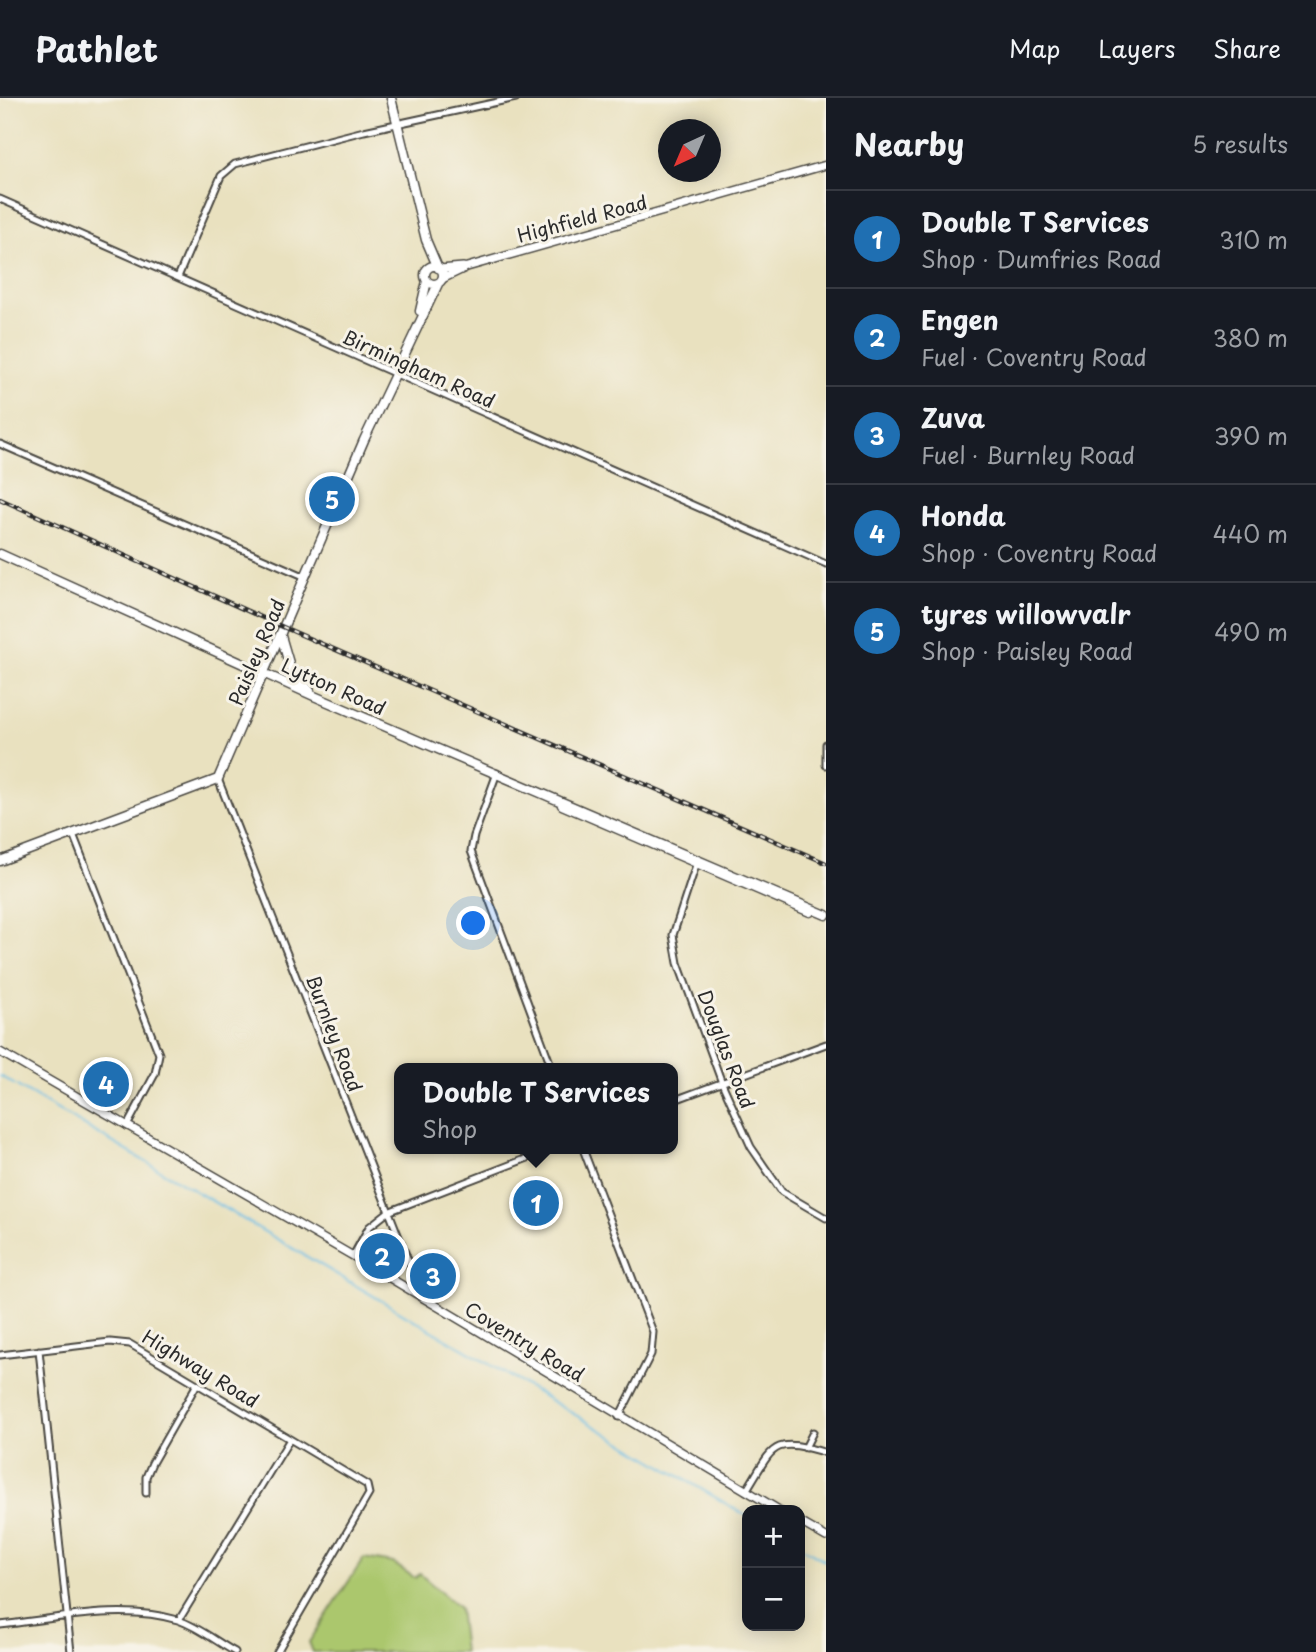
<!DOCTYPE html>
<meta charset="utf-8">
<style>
:root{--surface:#171b24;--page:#242831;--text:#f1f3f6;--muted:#9ea1a6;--line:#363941;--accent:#1f6fb2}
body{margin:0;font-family:"Playpen Sans",sans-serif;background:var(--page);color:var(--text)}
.controls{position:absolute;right:21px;bottom:21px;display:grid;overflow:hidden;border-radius:14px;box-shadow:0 4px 18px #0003}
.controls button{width:63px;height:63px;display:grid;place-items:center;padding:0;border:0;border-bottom:2px solid var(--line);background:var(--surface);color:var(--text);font:35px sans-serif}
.compass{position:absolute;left:658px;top:21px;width:63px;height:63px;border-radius:50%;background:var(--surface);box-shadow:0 4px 18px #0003;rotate:224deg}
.you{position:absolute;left:474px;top:826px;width:24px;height:24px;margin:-18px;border:5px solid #fff;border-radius:50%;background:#1a73e8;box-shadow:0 0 0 10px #1a73e833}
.badge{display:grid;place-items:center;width:46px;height:46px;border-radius:50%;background:var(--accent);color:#fff;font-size:23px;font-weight:700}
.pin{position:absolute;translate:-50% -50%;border:4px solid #fff;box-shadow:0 2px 7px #0006}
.popup{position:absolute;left:394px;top:965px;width:284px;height:91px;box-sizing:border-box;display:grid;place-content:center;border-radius:14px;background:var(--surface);filter:drop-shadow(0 2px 5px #0005);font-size:23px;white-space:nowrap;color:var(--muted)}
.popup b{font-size:26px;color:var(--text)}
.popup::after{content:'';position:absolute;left:50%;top:100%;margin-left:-14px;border:14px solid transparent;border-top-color:var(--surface)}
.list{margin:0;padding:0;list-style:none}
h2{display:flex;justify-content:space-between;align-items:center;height:91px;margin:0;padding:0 28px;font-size:30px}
h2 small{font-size:23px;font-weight:400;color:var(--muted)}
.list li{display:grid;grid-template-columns:46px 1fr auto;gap:21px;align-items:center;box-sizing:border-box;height:98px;padding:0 28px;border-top:2px solid var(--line)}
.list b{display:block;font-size:26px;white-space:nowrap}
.list p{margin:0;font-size:23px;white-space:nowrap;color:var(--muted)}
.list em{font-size:23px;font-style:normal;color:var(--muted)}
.map{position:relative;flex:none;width:826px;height:1554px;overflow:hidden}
header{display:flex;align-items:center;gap:42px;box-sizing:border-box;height:98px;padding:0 35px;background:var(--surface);border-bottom:2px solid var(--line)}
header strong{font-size:33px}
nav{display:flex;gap:38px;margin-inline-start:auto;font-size:24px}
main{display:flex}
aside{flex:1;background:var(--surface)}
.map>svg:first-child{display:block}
.green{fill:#abc76d;stroke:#6b794c;stroke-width:2}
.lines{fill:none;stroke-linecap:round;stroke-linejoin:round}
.stream{stroke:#69bde5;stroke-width:2}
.minor-casing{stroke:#484641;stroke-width:9}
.tertiary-casing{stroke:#484641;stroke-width:10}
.secondary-casing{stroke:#484641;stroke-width:11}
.minor{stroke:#fff;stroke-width:5}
.tertiary{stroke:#fff;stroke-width:7}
.secondary{stroke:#fff;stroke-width:8}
.rail-casing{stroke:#2b2b2b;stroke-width:4.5}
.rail{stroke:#f7f3e8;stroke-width:2;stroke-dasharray:5;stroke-linecap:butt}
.labels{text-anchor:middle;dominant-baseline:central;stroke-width:6;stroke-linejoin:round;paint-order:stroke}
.street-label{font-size:19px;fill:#2b2b2b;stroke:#f7f3e8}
</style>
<header>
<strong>Pathlet</strong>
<nav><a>Map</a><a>Layers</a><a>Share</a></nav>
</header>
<main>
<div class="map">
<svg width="826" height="1554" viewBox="0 0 826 1554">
<rect width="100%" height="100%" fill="#f7f3e8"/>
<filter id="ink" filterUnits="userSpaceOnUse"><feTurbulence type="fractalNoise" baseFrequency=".0143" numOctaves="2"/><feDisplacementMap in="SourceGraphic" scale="14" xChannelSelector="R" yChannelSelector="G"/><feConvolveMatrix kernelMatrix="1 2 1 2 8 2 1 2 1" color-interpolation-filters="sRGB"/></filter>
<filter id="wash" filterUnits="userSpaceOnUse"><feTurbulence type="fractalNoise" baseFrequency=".00686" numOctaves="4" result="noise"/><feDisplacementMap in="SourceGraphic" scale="28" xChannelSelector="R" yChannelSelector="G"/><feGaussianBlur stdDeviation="1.57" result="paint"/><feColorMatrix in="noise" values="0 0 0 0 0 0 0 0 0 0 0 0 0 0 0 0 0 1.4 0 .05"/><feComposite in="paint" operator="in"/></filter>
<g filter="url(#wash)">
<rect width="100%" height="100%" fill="#e9e1bf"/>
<path class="green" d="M 364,1460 L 393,1465 L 415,1480 L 420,1476 L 459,1510 L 464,1554 L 313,1554 L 309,1544 Z"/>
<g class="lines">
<path class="stream" d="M 0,978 L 747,1418
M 800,1448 L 826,1463"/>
</g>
</g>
<g filter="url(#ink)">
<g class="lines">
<g class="minor-casing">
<path id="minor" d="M 0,101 L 826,466
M 178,179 L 221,78 L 235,66 L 364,33 L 516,0
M 0,346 L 306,479
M 826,646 L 826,667
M 497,675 L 474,738 L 471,753 L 552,970
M 218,681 L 423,1200
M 73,736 L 159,956 L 155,976 L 127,1028
M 697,764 L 673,837 L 678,865 L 722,985 L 751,1049 L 782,1094 L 826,1120
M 672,1003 L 826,946
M 583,1051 L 653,1234 L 651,1256 L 619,1319
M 353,1158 L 369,1129 L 388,1114 L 551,1051
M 39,1252 L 71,1554
M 0,1257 L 110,1244 L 130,1246 L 367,1387 L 369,1396 L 277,1554
M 805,1350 L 813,1334
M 746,1393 C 774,1348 771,1338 826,1355
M 146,1395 L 146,1379 L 152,1365 L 197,1286
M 179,1522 L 290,1341
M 0,1527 C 56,1521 122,1505 178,1522 C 197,1528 217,1544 235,1554"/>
</g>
<g class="tertiary-casing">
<path id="tertiary" d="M 440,171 L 463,169
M 442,181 L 467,169 L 826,67
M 0,954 L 353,1158 L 779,1412
M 800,1424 L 826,1439"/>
</g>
<g class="secondary-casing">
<path id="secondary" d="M 391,0 L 426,142 L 438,170
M425 177a9 9 0 1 1 18 0a9 9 0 1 1-18 0Z
M 420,213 L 427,183
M 0,456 L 314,598 L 826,817
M 281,538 L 291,572 L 310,593
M 562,707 L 810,814
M 0,763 L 218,681 L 364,342 L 438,186"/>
</g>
<use href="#minor" class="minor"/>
<use href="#tertiary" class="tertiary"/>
<use href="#secondary" class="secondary"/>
<g class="rail-casing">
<path id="rail" d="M 0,401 L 283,529 L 826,765"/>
</g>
<use href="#rail" class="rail"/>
</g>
</g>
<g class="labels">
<g class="street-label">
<text transform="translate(582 120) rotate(-15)">Highfield Road</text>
<text transform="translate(419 270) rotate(24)">Birmingham Road</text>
<text transform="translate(256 554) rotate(-67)">Paisley Road</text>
<text transform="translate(334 588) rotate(24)">Lytton Road</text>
<text transform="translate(335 935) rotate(69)">Burnley Road</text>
<text transform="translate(727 951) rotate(69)">Douglas Road</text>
<text transform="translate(525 1243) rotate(31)">Coventry Road</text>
<text transform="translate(201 1270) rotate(31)">Highway Road</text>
</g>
</g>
</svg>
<div class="controls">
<button>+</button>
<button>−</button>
</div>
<svg class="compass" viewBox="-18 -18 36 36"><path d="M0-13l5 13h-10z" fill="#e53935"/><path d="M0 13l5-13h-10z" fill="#9ea1a6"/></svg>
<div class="you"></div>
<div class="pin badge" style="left:536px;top:1105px">1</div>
<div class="popup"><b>Double T Services</b>Shop</div>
<div class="pin badge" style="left:382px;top:1158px">2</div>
<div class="pin badge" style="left:433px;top:1178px">3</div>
<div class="pin badge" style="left:106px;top:986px">4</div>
<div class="pin badge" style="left:332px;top:401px">5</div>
</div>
<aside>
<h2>Nearby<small>5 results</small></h2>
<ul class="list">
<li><span class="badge">1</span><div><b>Double T Services</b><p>Shop · Dumfries Road</p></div><em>310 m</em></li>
<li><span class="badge">2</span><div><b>Engen</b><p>Fuel · Coventry Road</p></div><em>380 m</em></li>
<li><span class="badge">3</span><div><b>Zuva</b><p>Fuel · Burnley Road</p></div><em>390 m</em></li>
<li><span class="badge">4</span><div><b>Honda</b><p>Shop · Coventry Road</p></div><em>440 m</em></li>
<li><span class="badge">5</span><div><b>tyres willowvalr</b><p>Shop · Paisley Road</p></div><em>490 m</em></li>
</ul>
</aside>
</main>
